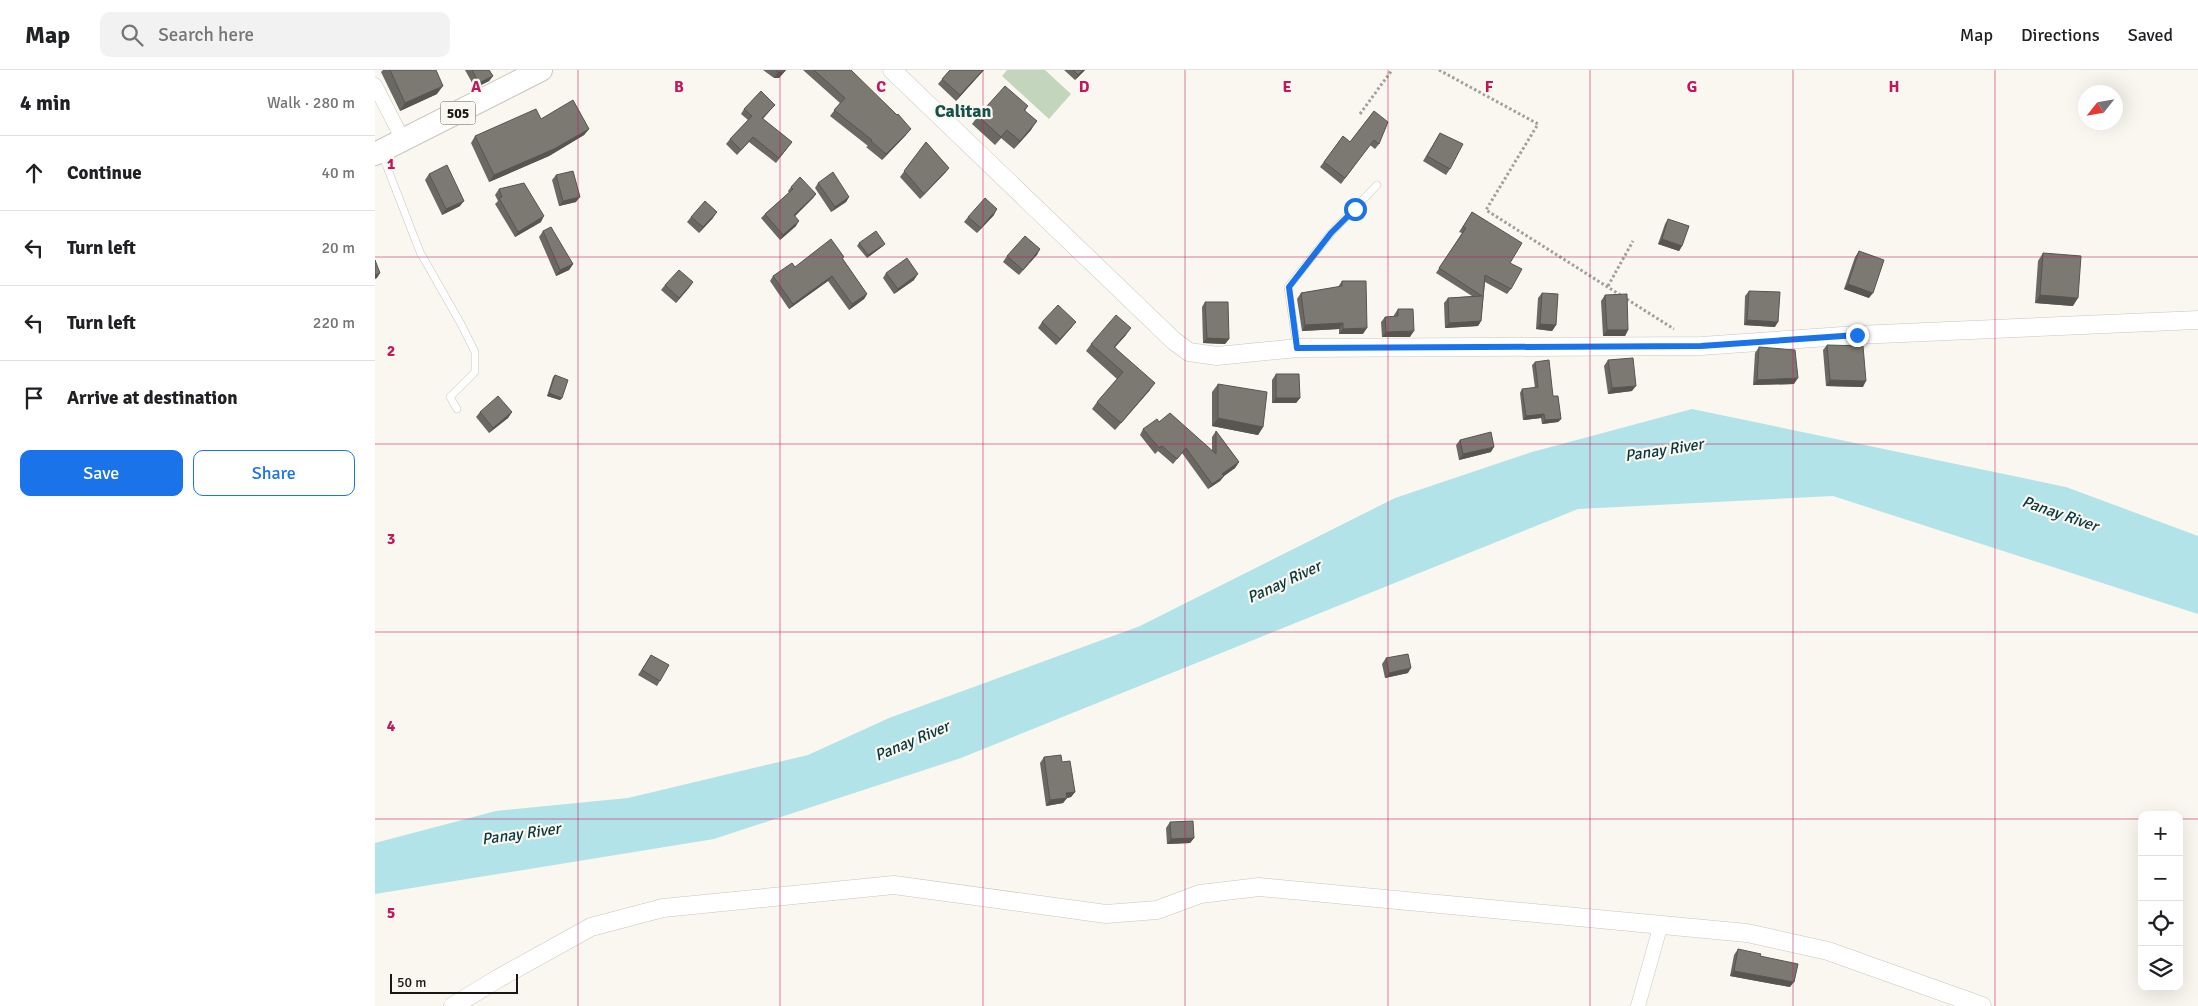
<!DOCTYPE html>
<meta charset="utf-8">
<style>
:root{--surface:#fff;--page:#f2f2f2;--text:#202124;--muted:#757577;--line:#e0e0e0;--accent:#1a73e8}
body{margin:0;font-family:Signika,sans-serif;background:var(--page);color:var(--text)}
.controls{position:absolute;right:15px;bottom:15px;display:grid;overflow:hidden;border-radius:10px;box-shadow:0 5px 20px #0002}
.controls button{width:45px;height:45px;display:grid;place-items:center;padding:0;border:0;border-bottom:1px solid var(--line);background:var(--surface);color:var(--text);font:25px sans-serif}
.compass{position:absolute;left:1703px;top:15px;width:45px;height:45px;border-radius:50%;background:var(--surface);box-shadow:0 5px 20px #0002;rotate:239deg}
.scale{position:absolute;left:15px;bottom:12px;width:128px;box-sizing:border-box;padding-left:5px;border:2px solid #181714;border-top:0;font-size:14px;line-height:18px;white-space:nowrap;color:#181714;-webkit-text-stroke:4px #f9f7ef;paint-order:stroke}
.stop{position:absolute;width:15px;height:15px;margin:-11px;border:4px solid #1a73e8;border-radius:50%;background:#fff}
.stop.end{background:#1a73e8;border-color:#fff;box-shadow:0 1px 5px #0008}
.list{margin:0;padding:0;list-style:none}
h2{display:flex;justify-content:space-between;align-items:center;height:65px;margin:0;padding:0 20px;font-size:21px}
h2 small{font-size:16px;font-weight:400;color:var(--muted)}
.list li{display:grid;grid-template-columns:32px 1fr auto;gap:15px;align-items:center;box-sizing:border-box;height:75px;padding:0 20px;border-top:1px solid var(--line)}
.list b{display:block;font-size:19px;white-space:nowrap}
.list em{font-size:16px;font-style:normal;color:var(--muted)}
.actions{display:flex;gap:10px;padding:15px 20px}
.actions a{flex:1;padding:11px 0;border:1px solid var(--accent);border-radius:10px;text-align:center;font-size:18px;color:var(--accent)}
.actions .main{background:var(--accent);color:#fff}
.icon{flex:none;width:28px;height:28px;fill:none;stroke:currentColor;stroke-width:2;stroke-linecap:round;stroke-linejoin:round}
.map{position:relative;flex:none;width:1823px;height:936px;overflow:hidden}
header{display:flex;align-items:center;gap:30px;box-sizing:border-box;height:70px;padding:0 25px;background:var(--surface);border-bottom:1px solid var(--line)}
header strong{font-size:24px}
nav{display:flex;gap:28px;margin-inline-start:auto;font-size:18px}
.search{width:350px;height:45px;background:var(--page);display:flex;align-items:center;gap:12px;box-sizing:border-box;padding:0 18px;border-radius:10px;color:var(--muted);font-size:19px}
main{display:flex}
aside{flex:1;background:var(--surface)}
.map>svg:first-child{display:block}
.green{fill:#c3d5bc}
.water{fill:#b2e3e9}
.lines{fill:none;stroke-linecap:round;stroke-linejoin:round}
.service-casing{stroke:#c8c6bf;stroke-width:8}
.minor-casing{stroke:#c8c6bf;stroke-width:15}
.tertiary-casing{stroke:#c8c6bf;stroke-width:19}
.primary-casing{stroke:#c8c6bf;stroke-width:24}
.path{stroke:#a19f99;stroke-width:3;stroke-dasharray:2.5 2.5;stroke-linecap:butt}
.service{stroke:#fff;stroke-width:7}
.minor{stroke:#fff;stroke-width:14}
.tertiary{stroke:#fff;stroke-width:18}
.primary{stroke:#fff;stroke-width:22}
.wall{fill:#6a6862}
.shaded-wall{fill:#565550}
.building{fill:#7b7972;stroke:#565550}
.route{stroke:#1a73e8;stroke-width:6}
.grid{fill:none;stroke:#c2185b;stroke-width:1;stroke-opacity:0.55}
.labels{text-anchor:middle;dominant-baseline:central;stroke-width:4.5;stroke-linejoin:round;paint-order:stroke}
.shield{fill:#f9f7ef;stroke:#5c5a56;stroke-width:1}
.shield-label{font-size:14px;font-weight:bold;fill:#181714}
.water-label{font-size:16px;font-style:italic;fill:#08373d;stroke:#f9f7ef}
.quarter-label{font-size:18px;font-weight:bold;fill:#17514b;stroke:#f9f7ef}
.grid-label{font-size:16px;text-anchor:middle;font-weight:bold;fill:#c2185b;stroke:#f9f7ef;stroke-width:4.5;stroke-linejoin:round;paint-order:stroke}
</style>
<header>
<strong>Map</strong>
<div class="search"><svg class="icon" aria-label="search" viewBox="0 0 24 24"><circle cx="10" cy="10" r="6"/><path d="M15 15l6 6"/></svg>Search here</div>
<nav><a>Map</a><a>Directions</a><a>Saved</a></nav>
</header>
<main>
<aside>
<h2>4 min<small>Walk · 280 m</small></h2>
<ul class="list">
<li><svg class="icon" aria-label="ahead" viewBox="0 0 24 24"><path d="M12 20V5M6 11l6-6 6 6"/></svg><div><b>Continue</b></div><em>40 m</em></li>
<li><svg class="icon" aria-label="left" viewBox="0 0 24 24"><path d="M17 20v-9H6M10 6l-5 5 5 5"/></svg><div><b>Turn left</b></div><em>20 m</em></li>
<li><svg class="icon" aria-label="left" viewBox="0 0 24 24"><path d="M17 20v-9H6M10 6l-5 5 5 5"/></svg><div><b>Turn left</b></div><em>220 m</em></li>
<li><svg class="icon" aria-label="arrive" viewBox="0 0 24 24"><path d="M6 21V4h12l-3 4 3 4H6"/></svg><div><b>Arrive at destination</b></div></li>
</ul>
<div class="actions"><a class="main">Save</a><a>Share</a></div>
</aside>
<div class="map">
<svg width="1823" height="936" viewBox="0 0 1823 936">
<rect width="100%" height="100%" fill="#f9f7ef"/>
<path class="green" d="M 632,0 L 670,0 L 696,24 L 674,49 L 627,6 Z"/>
<path class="water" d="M 1317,339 L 1691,417 L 1823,466 L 1823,544 L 1458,426 L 1203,439 L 586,688 L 339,769 L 0,824 L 0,773 L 121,741 L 253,728 L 433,685 L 514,648 L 765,556 L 1020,428 L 1157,382 Z"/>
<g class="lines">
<g class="service-casing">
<path id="service" d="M 7,84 L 45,182 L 86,254 L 100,282 L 100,302 L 75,327 L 82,339
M 922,278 L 913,217 L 956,163 L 1002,115"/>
</g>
<g class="minor-casing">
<path id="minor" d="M 0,15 L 28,70
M 1263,936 L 1286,854"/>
</g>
<g class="tertiary-casing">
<path id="tertiary" d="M 517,0 L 799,271 L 814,282 L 842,286 L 923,278 L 1326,276 L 1482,265 L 1823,250
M 78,936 L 124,908 L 216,857 L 288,838 L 519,815 L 731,844 L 782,840 L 825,824 L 884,817 L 1372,863 L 1453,881 L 1607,936"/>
</g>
<g class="primary-casing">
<path id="primary" d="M 0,84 L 166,0"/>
</g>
<path class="path" d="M 1064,0 L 1163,54 L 1111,140 L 1299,259
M 985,44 L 1017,0
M 1233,216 L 1258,171"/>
<use href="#service" class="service"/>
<use href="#minor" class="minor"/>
<use href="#tertiary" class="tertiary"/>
<use href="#primary" class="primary"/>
</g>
<path class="wall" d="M 8,0 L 61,0 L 62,24 L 25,41 L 6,2 Z
M 90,0 L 114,0 L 118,6 L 114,11 L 100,18 Z
M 388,0 L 411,0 L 404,8 L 399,8 Z
M 428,0 L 476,0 L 531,65 L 507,90 L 491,77 L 493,76 L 455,46 L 465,33 Z
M 575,0 L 609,0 L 581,31 L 563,14 Z
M 689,0 L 710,0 L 700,10 Z
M 400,35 L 388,49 L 417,72 L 401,93 L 374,72 L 362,85 L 351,74 L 355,69 L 373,50 L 366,44 L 369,39 Z
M 653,36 L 650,41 L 656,60 L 639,79 L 626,68 L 620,75 L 597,54 L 603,46 Z
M 999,41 L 1004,74 L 1000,79 L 995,75 L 966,114 L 945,97 L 968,66 L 975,72 Z
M 166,49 L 214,59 L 209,65 L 174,86 L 114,112 L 96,73 L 100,66 Z
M 1065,63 L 1075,99 L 1071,105 L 1048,91 Z
M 551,72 L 574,98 L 570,103 L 545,129 L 525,107 Z
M 54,104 L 85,136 L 67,145 L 50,110 Z
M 181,105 L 201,132 L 184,136 L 177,110 Z
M 443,113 L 474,127 L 471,132 L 456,142 L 440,118 Z
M 416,117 L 441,124 L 438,128 L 420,146 L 421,156 L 405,170 L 386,148 L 390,144 L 414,123 L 413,121 Z
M 124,119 L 166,152 L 140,167 L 120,134 L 123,131 L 120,125 Z
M 1097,142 L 1135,193 L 1136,219 L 1132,224 L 1110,212 L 1106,251 L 1103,256 L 1070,258 L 1069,233 L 1073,228 L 1097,226 L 1061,203 L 1087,163 L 1084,162 Z
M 619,145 L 602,163 L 589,152 L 593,147 Z
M 316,147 L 338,148 L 324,163 L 312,152 Z
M 1293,149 L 1307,176 L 1304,181 L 1283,174 L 1290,154 Z
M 168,161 L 198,194 L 194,200 L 181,206 L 164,167 Z
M 484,173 L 508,176 L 492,188 L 482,176 Z
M 665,179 L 644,205 L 628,192 L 632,186 Z
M 1484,181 L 1494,228 L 1469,219 L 1480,187 Z
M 1668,183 L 1698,236 L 1660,233 L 1663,191 Z
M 468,189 L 492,224 L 489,229 L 474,240 L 453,211 L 414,239 L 395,211 L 398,206 L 420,197 Z
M 511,203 L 539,210 L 519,224 L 508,208 Z
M 967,211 L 988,264 L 964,264 L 964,259 L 927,261 L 922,229 L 926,223 L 963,217 Z
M 318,212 L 301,233 L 286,220 L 290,215 Z
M 1374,221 L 1400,257 L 1369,255 L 1370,226 Z
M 1167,223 L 1181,255 L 1177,261 L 1161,259 L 1163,228 Z
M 1230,225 L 1253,260 L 1250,266 L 1228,266 L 1226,231 Z
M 830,232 L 854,269 L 850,274 L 828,273 L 827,237 Z
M 1023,239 L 1035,267 L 1007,267 L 1006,252 L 1010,247 L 1019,247 L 1019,245 Z
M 667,252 L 697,257 L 681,275 L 663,258 Z
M 751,265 L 740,277 L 775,320 L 740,360 L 717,339 L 722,332 L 742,309 L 711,281 L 716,274 Z
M 1452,275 L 1488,317 L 1451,316 L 1448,280 Z
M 1384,277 L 1419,314 L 1378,315 L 1380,283 Z
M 1233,290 L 1257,321 L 1233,324 L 1229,296 Z
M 1160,292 L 1178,326 L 1186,349 L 1183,352 L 1167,354 L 1166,348 L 1148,350 L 1145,323 L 1147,319 L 1160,318 L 1157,295 Z
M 901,304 L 925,328 L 921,333 L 897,333 L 897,310 Z
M 180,305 L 187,328 L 185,330 L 172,326 L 178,307 Z
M 843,314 L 888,357 L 883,365 L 837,356 L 837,322 Z
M 105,342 L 137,342 L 133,348 L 114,363 L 101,347 Z
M 784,352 L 837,381 L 837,367 L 841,361 L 864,392 L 860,398 L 849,406 L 845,411 L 833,419 L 807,383 L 798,394 L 783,381 L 780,384 L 765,365 L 768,359 Z
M 1085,370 L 1116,382 L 1084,390 L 1081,375 Z
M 276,585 L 285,611 L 282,616 L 263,605 Z
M 1011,588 L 1033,603 L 1010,608 L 1007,594 Z
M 669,687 L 687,692 L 700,722 L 696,727 L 692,728 L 688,733 L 671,736 L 665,693 Z
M 795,752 L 819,768 L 815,773 L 792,774 L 791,758 Z
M 1363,879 L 1385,886 L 1415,917 L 1355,906 L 1359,885 Z"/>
<path class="shaded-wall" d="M 410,0 L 411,0 L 404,8 L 399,8 L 403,2 Z
M 608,0 L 609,0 L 607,2 L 581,31 L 585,25 Z
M 708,0 L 710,0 L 700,10 L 703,5 Z
M 118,6 L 114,11 L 100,18 L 104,13 Z
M 68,16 L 62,24 L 25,41 L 30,33 Z
M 662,51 L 656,60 L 639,79 L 645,71 Z
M 214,59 L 209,65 L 174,86 L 114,112 L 119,105 Z
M 536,59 L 531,65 L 507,90 L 511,84 Z
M 632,60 L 626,68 L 620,75 L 626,67 Z
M 574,98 L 570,103 L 545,129 L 549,124 Z
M 441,124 L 438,128 L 416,150 L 419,145 Z
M 205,127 L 201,132 L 184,136 L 188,131 Z
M 474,127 L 471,132 L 456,142 L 460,137 Z
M 89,131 L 85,136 L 67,145 L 71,139 Z
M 622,139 L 619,145 L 602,163 L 606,158 Z
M 342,142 L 338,148 L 324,163 L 328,157 Z
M 169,146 L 166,152 L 140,167 L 143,162 Z
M 424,151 L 421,156 L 405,170 L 408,165 Z
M 1287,169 L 1307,176 L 1304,181 L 1283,174 Z
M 510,174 L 508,176 L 492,188 L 493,185 Z
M 665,179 L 662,185 L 644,205 L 648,200 Z
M 198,194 L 194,200 L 181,206 L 185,200 Z
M 5,203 L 2,208 L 0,209 L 0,205 Z
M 543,204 L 539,210 L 519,224 L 523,219 Z
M 457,206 L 453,211 L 414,239 L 418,234 Z
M 318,212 L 314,218 L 301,233 L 304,228 Z
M 1473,214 L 1498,223 L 1494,228 L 1469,219 Z
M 492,224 L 489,229 L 474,240 L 477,234 Z
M 1665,225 L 1703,228 L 1698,236 L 1660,233 Z
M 1372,250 L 1403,252 L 1400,257 L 1369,255 Z
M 1106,251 L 1103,256 L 1070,258 L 1074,253 Z
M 701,252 L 697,257 L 681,275 L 685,269 Z
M 968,253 L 964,259 L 927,261 L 930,255 Z
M 1165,254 L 1181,255 L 1177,261 L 1161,259 Z
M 756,258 L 751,265 L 734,284 L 739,277 Z
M 992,258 L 988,264 L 964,264 L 968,259 Z
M 1232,260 L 1253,260 L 1250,266 L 1228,266 Z
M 1039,261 L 1035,267 L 1007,267 L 1011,262 Z
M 832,268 L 854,269 L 850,274 L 828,273 Z
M 1423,308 L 1419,314 L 1378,315 L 1382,310 Z
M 1455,310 L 1491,311 L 1488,317 L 1451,316 Z
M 780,313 L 775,320 L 740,360 L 746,353 Z
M 1261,316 L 1257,321 L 1233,324 L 1237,318 Z
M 174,323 L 187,328 L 185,330 L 172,326 Z
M 901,328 L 925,328 L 921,333 L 897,333 Z
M 137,342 L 133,348 L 114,363 L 118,358 Z
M 1169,344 L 1166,348 L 1148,350 L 1151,346 Z
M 843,348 L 888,357 L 883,365 L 837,356 Z
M 1186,349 L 1183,352 L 1167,354 L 1170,350 Z
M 1119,377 L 1116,382 L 1084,390 L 1088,384 Z
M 864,392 L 860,398 L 849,406 L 845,411 L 833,419 L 837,414 L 847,404 Z
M 1036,598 L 1033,603 L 1010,608 L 1014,603 Z
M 700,722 L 696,727 L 692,728 L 688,733 L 671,736 L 675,730 L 691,723 Z
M 819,768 L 815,773 L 792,774 L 796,769 Z
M 1359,901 L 1419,912 L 1415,917 L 1355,906 Z"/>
<path class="building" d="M 15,0 L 61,0 L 68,16 L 30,33 Z
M 97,0 L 114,0 L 118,6 L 104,13 Z
M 401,0 L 410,0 L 408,2 L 403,2 Z
M 439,0 L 476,0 L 522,45 L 523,44 L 536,59 L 511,84 L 496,71 L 497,70 L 459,40 L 470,28 Z
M 575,0 L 608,0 L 585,25 L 567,9 Z
M 698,0 L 708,0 L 703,5 Z
M 630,16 L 653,36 L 649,40 L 662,51 L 645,71 L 632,60 L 626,67 L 603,46 Z
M 386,21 L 400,35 L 387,48 L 417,72 L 404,88 L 378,67 L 366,80 L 355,69 L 377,46 L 369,39 Z
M 198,30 L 214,59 L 179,79 L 119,105 L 100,66 L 161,39 L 166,49 Z
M 999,41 L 1013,52 L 1004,74 L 999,70 L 970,108 L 949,92 L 968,66 L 975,72 Z
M 1065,63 L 1088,74 L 1075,99 L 1052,86 Z
M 551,72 L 574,98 L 549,124 L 529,101 Z
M 72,95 L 89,131 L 71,139 L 54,104 Z
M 198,101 L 205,127 L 188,131 L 181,105 Z
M 458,102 L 474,127 L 460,137 L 443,113 Z
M 425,107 L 441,124 L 419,145 L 424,151 L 408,165 L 390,144 L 418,119 L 416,117 Z
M 149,113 L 169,146 L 143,162 L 124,128 L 127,127 L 124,119 Z
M 610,128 L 622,139 L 606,158 L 593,147 Z
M 330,131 L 342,142 L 328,157 L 316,147 Z
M 1097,142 L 1147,173 L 1135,193 L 1147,199 L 1136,219 L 1110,205 L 1106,251 L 1074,253 L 1073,228 L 1107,226 L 1064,198 L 1091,158 L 1088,157 Z
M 1293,149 L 1314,156 L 1307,176 L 1287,169 Z
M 176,157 L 198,194 L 185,200 L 168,161 Z
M 501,161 L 510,174 L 493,185 L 484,173 Z
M 650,166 L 665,179 L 648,200 L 632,186 Z
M 456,169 L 469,187 L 467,188 L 492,224 L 477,234 L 457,206 L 418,234 L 398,206 L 417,193 L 420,197 Z
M 1484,181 L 1509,190 L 1498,223 L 1473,214 Z
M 1668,183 L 1706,186 L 1703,228 L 1665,225 Z
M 532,188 L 543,204 L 523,219 L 511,203 Z
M 0,190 L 5,203 L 0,205 Z
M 304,200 L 318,212 L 304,228 L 290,215 Z
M 967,211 L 991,211 L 992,258 L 968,259 L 968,253 L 930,255 L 926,223 L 967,216 Z
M 1374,221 L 1405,222 L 1403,252 L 1372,250 Z
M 1167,223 L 1183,224 L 1181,255 L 1165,254 Z
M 1252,224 L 1253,260 L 1232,260 L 1230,225 Z
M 830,232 L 853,232 L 854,269 L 832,268 Z
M 683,235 L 701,252 L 685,269 L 667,252 Z
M 1023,239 L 1038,239 L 1039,261 L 1011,262 L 1010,247 L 1023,246 Z
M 741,245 L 756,258 L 739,277 L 780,313 L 746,353 L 722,332 L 748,302 L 716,274 Z
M 1452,275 L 1488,276 L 1491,311 L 1455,310 Z
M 1384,277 L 1420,280 L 1423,308 L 1382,310 Z
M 1258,288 L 1261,316 L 1237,318 L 1233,290 Z
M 1174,290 L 1178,326 L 1183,326 L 1186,349 L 1170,350 L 1169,344 L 1151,346 L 1147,319 L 1163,317 L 1160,292 Z
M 901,304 L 924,304 L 925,328 L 901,328 Z
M 180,305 L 193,310 L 187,328 L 174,323 Z
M 843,314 L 892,322 L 888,357 L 843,348 Z
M 123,326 L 137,342 L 118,358 L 105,342 Z
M 795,343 L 841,384 L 841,361 L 864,392 L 847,404 L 849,406 L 837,414 L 811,378 L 802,389 L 787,376 L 784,378 L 768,359 L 782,349 L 784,352 Z
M 1116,362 L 1119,377 L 1088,384 L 1085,370 Z
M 1033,584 L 1036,598 L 1014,603 L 1011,588 Z
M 276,585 L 294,595 L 285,611 L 267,600 Z
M 686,685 L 687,692 L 695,691 L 700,722 L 691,723 L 692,728 L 675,730 L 669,687 Z
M 818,751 L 819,768 L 796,769 L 795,752 Z
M 1363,879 L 1386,884 L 1385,886 L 1423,894 L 1419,912 L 1359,901 Z"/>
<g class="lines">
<path class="route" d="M 980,139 L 956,163 L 914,217 L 922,278 L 1326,276 L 1482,265"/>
</g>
<path class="grid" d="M 203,0 L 203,936M 405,0 L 405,936M 608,0 L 608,936M 810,0 L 810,936M 1013,0 L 1013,936M 1215,0 L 1215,936M 1418,0 L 1418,936M 1620,0 L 1620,936M 0,187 L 1823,187M 0,374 L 1823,374M 0,562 L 1823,562M 0,749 L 1767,749M 1804,749 L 1823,749"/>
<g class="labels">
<rect class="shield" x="65.5" y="31.5" width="35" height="23" rx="4"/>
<g class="shield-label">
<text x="83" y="43">505</text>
</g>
<g class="water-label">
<text transform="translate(1289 380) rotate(-9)">Panay River</text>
<text transform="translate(1685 444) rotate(19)">Panay River</text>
<text transform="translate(909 512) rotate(-25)">Panay River</text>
<text transform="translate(537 671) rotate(-23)">Panay River</text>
<text transform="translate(146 764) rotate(-8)">Panay River</text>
</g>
<g class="quarter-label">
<text x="588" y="41">Calitan</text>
</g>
</g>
<g class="grid-label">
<text x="101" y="22">A</text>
<text x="304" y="22">B</text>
<text x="506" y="22">C</text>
<text x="709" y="22">D</text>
<text x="912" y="22">E</text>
<text x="1114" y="22">F</text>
<text x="1317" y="22">G</text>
<text x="1519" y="22">H</text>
<text x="16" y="99">1</text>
<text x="16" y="286">2</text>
<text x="16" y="474">3</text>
<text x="16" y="661">4</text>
<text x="16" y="848">5</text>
</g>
</svg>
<div class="controls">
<button>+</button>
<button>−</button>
<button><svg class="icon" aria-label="locate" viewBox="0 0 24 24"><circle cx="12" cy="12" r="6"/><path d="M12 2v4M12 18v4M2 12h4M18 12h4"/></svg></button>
<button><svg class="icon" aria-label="layers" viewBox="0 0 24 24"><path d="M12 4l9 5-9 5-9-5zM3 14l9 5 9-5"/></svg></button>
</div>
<svg class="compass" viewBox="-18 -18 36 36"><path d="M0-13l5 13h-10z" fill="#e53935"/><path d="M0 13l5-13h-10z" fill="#757577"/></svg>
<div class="scale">50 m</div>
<div class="stop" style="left:980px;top:139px"></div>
<div class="stop end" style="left:1482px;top:265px"></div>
</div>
</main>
